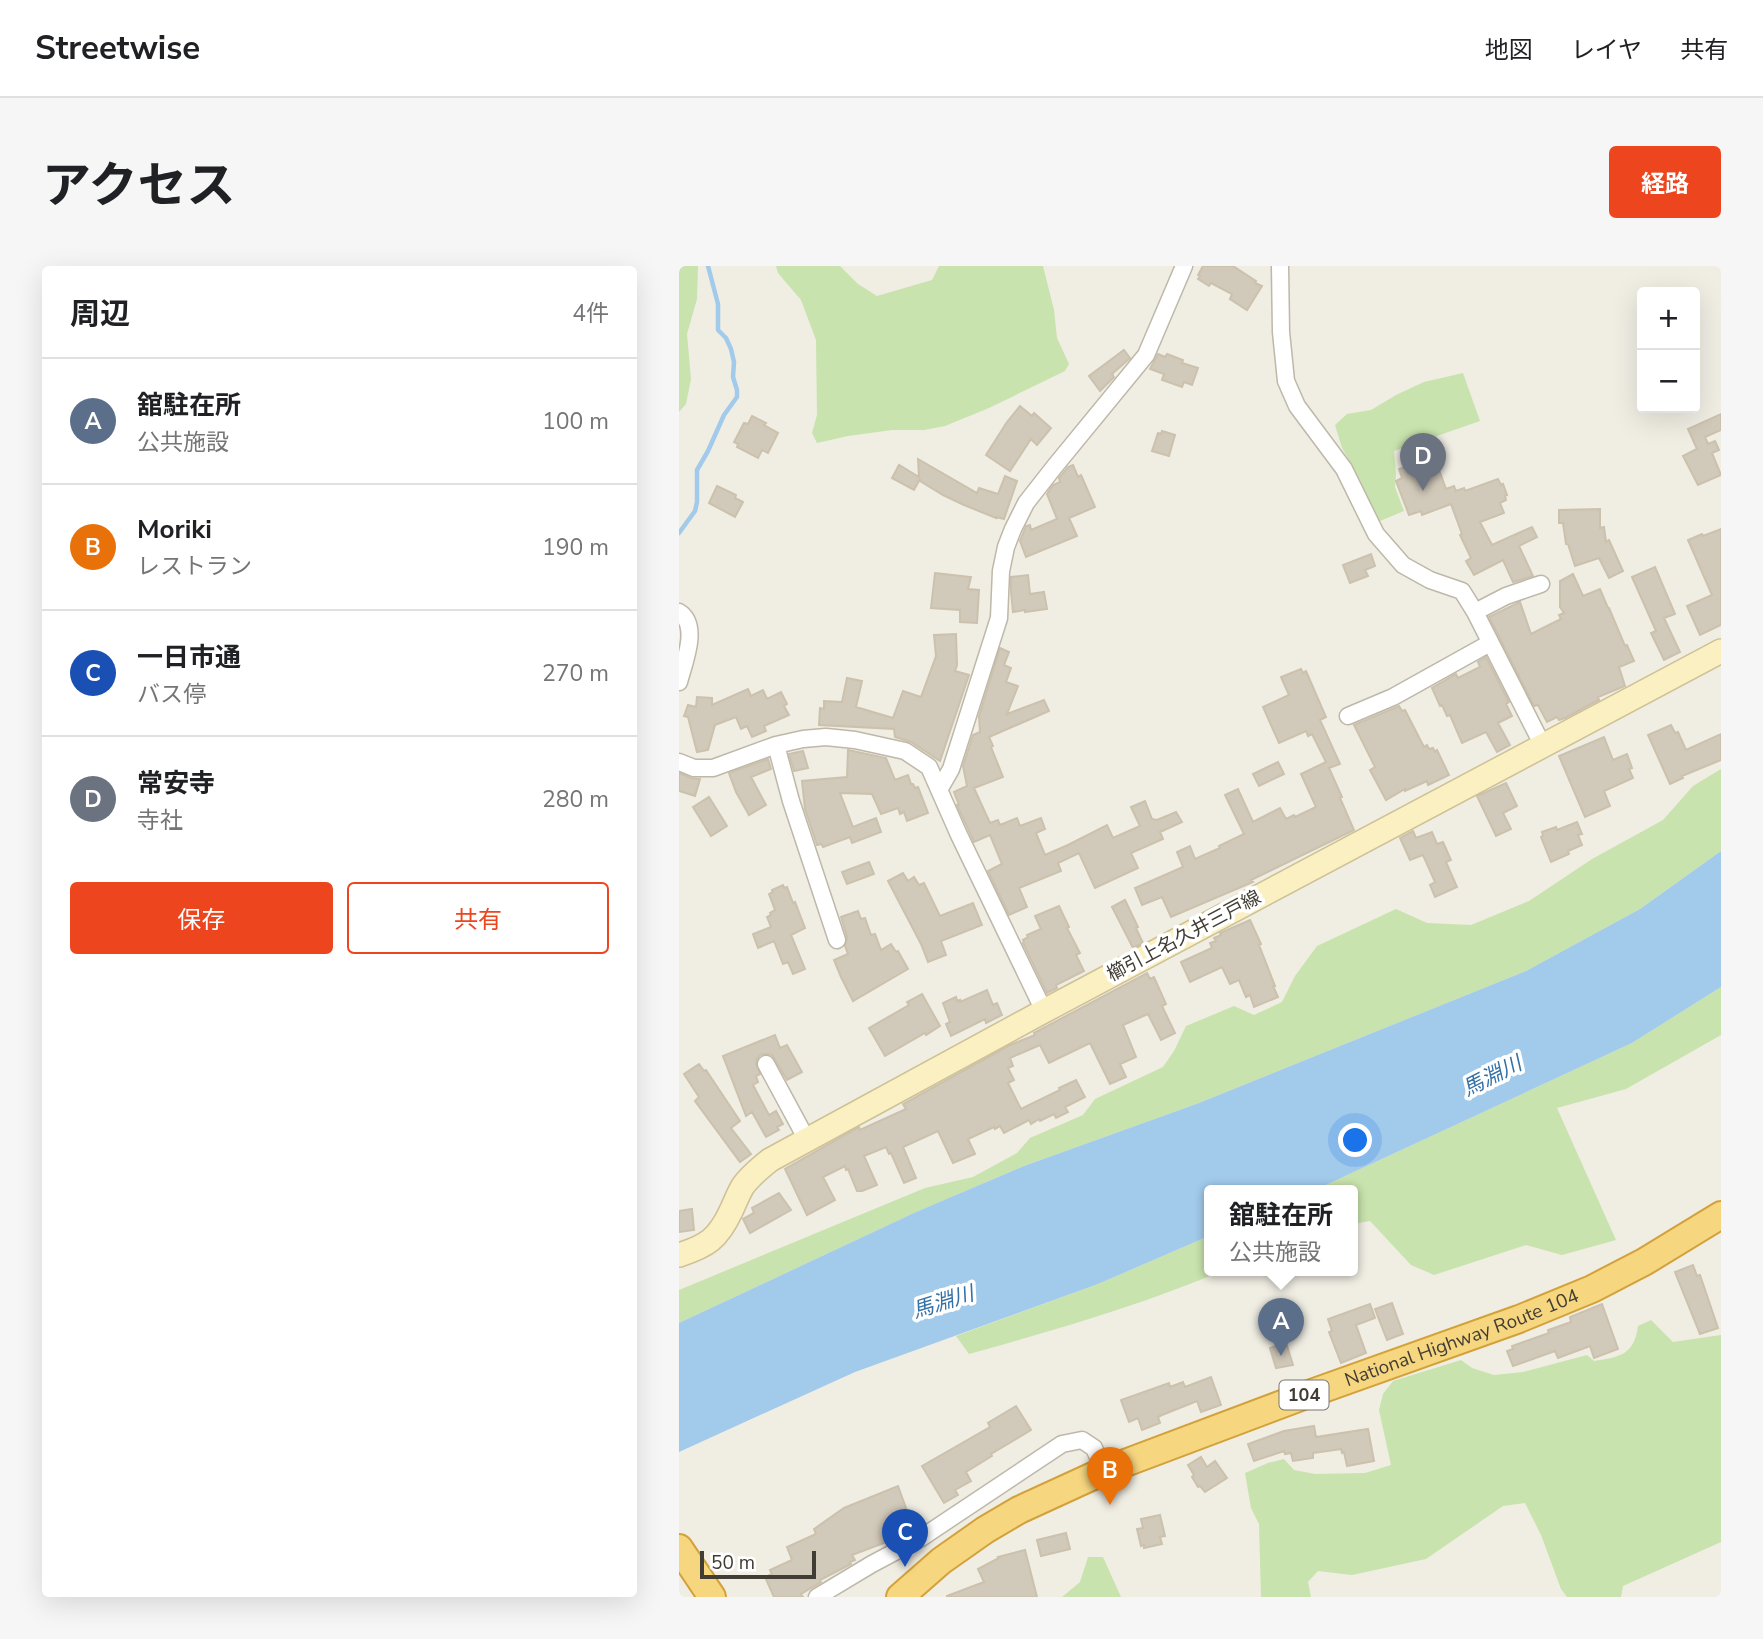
<!DOCTYPE html>
<html lang="ja">
<meta charset="utf-8">
<style>
:root{--surface:#fff;--page:#f6f6f6;--text:#202124;--muted:#757577;--line:#e0e0e0;--accent:#ed461e}
body{margin:0;font-family:"Nunito Sans","Noto Sans JP",sans-serif;background:var(--page);color:var(--text)}
.controls{position:absolute;right:21px;top:21px;display:grid;overflow:hidden;border-radius:7px;box-shadow:0 7px 28px #0002}
.controls button{width:63px;height:63px;display:grid;place-items:center;padding:0;border:0;border-bottom:2px solid var(--line);background:var(--surface);color:var(--text);font:35px sans-serif}
.scale{position:absolute;left:21px;bottom:18px;width:116px;box-sizing:border-box;padding-left:7px;border:4px solid #423d34;border-top:0;font-size:19px;line-height:24px;white-space:nowrap;color:#423d34;-webkit-text-stroke:5px #fff;paint-order:stroke}
.you{position:absolute;left:677px;top:875px;width:24px;height:24px;margin:-18px;border:5px solid #fff;border-radius:50%;background:#1a73e8;box-shadow:0 0 0 10px #1a73e833}
.badge{display:grid;place-items:center;width:46px;height:46px;border-radius:50%;background:var(--accent);color:#fff;font-size:23px;font-weight:700}
.pin{position:absolute;translate:-50% -58px;filter:drop-shadow(0 2px 4px #0008)}
.pin::after{content:'';position:absolute;top:37px;width:24px;height:21px;background:inherit;clip-path:polygon(0 0,100% 0,50% 100%)}
.popup{position:absolute;left:525px;top:919px;width:154px;height:91px;box-sizing:border-box;display:grid;place-content:center;border-radius:7px;background:var(--surface);filter:drop-shadow(0 2px 5px #0005);font-size:23px;white-space:nowrap;color:var(--muted)}
.popup b{font-size:26px;color:var(--text)}
.popup::after{content:'';position:absolute;left:50%;top:100%;margin-left:-14px;border:14px solid transparent;border-top-color:var(--surface)}
.list{margin:0;padding:0;list-style:none}
h2{display:flex;justify-content:space-between;align-items:center;height:91px;margin:0;padding:0 28px;font-size:30px}
h2 small{font-size:23px;font-weight:400;color:var(--muted)}
.list li{display:grid;grid-template-columns:46px 1fr auto;gap:21px;align-items:center;box-sizing:border-box;height:126px;padding:0 28px;border-top:2px solid var(--line)}
.list b{display:block;font-size:26px;white-space:nowrap}
.list p{margin:0;font-size:23px;white-space:nowrap;color:var(--muted)}
.list em{font-size:23px;font-style:normal;color:var(--muted)}
.actions{display:flex;gap:14px;padding:21px 28px}
.actions a{flex:1;padding:16px 0;border:2px solid var(--accent);border-radius:7px;text-align:center;font-size:24px;color:var(--accent)}
.actions .main{background:var(--accent);color:#fff}
.map{position:relative;flex:none;width:1042px;height:1331px;overflow:hidden;border-radius:7px}
header{display:flex;align-items:center;gap:42px;box-sizing:border-box;height:98px;padding:0 35px;background:var(--surface);border-bottom:2px solid var(--line)}
header strong{font-size:33px}
nav{display:flex;gap:38px;margin-inline-start:auto;font-size:24px}
.intro{display:flex;align-items:center;justify-content:space-between;box-sizing:border-box;height:168px;padding:0 42px}
h1{margin:0;font-size:49px}
.button{padding:18px 32px;border-radius:7px;background:var(--accent);color:#fff;font-size:24px;font-weight:700}
main{display:flex;gap:42px;padding:0 42px}
aside{flex:1;background:var(--surface);border-radius:7px;box-shadow:0 7px 28px #0002}
.map>svg:first-child{display:block}
.green{fill:#c8e3ad}
.water{fill:#a2caeb}
.lines{fill:none;stroke-linecap:round;stroke-linejoin:round}
.stream{stroke:#a2caeb;stroke-width:4.5}
.building{fill:#d1c9b9;stroke:#cbc1ad;stroke-width:2}
.minor-casing{stroke:#beb8a9;stroke-width:19}
.secondary-casing{stroke:#cec195;stroke-width:26}
.trunk-casing{stroke:#d3a13a;stroke-width:30}
.minor{stroke:#fff;stroke-width:16}
.secondary{stroke:#fbf0c2;stroke-width:23}
.trunk{stroke:#f6d67f;stroke-width:26}
.labels{text-anchor:middle;dominant-baseline:central;stroke-width:7;stroke-linejoin:round;paint-order:stroke}
.shield{fill:#fff;stroke:#7b7771;stroke-width:2}
.shield-label{font-size:18px;font-weight:bold;fill:#423d34}
.street-label{font-size:19px;fill:#423d34;stroke:#fff}
.water-label{font-size:21px;font-style:italic;fill:#3471a6;stroke:#fff}
</style>
<header>
<strong>Streetwise</strong>
<nav><a>地図</a><a>レイヤ</a><a>共有</a></nav>
</header>
<div class="intro"><h1>アクセス</h1><a class="button">経路</a></div>
<main>
<aside>
<h2>周辺<small>4件</small></h2>
<ul class="list">
<li><span class="badge" style="background:#5c6f8a">A</span><div><b>舘駐在所</b><p>公共施設</p></div><em>100 m</em></li>
<li><span class="badge" style="background:#e8710a">B</span><div><b>Moriki</b><p>レストラン</p></div><em>190 m</em></li>
<li><span class="badge" style="background:#1a4fb4">C</span><div><b>一日市通</b><p>バス停</p></div><em>270 m</em></li>
<li><span class="badge" style="background:#6b7280">D</span><div><b>常安寺</b><p>寺社</p></div><em>280 m</em></li>
</ul>
<div class="actions"><a class="main">保存</a><a>共有</a></div>
</aside>
<div class="map">
<svg width="1042" height="1331" viewBox="0 0 1042 1331">
<rect width="100%" height="100%" fill="#f0ede3"/>
<path class="green" d="M 0,0 L 19,0 L 18,33 L 8,68 L 12,113 L 7,138 L 0,146 Z
M 97,0 L 161,0 L 179,18 L 198,30 L 253,14 L 260,0 L 364,0 L 375,44 L 378,72 L 390,98 L 386,105 L 310,142 L 266,160 L 245,164 L 213,164 L 169,170 L 138,177 L 133,167 L 138,149 L 137,74 L 122,34 L 99,7 Z
M 784,107 L 801,155 L 715,185 L 717,209 L 716,221 L 725,245 L 701,255 L 695,249 L 681,214 L 663,182 L 656,159 L 668,148 L 692,144 L 717,129 L 745,116 Z
M 1042,503 L 1042,585 L 961,643 L 847,705 L 520,837 L 345,900 L 237,946 L 0,1057 L 0,1024 L 246,922 L 294,911 L 338,887 L 351,872 L 404,849 L 416,833 L 484,801 L 495,785 L 507,760 L 555,740 L 575,749 L 603,736 L 616,710 L 638,680 L 717,643 L 748,657 L 792,659 L 850,635 L 913,593 L 984,554 L 1014,520 Z
M 1042,721 L 1042,769 L 947,823 L 878,842 L 937,974 L 883,989 L 847,979 L 755,1009 L 732,999 L 691,955 L 674,958 L 674,924 L 636,924 L 953,777 Z
M 530,970 L 530,1004 L 545,1004 C 463,1039 376,1064 290,1088 L 277,1070 L 419,1018 Z
M 972,1054 L 994,1076 L 1042,1069 L 1042,1276 L 944,1320 L 942,1331 L 888,1331 L 882,1323 L 862,1269 L 846,1237 L 824,1240 L 747,1293 L 673,1309 L 639,1305 L 629,1316 L 632,1331 L 582,1331 L 580,1258 L 572,1242 L 566,1207 L 589,1197 L 605,1193 L 615,1204 L 636,1208 L 686,1207 L 712,1199 L 700,1144 L 704,1128 L 714,1115 L 782,1094 L 793,1102 L 815,1109 L 844,1106 L 908,1089 L 915,1095 C 941,1091 955,1089 959,1060 Z
M 409,1291 L 424,1291 L 442,1331 L 383,1331 L 401,1316 Z"/>
<path class="water" d="M 1042,585 L 1042,721 L 953,777 L 636,924 L 530,924 L 530,970 L 419,1018 L 176,1106 L 0,1186 L 0,1057 L 237,946 L 345,900 L 520,837 L 847,705 L 961,643 Z"/>
<g class="lines">
<path class="stream" d="M 0,267 L 16,245 L 18,236 L 18,204 L 29,185 L 45,149 L 58,131 L 58,124 L 54,111 L 55,96 L 52,83 L 47,72 L 39,64 L 39,38 L 29,0"/>
</g>
<path class="building" d="M 524,0 L 554,0 L 577,15 L 576,17 L 583,20 L 568,44 L 551,33 L 553,28 L 532,17 L 530,20 L 519,13 L 521,10 L 519,9 Z
M 445,84 L 451,92 L 433,108 L 435,111 L 421,125 L 410,110 Z
M 479,88 L 486,91 L 488,88 L 504,94 L 503,97 L 519,102 L 513,119 L 505,116 L 503,121 L 483,114 L 485,108 L 471,103 Z
M 341,140 L 353,150 L 355,147 L 372,162 L 358,179 L 352,173 L 331,205 L 307,189 L 328,156 Z
M 1042,148 L 1042,164 L 1026,171 L 1029,178 L 1036,175 L 1040,184 L 1033,187 L 1042,209 L 1019,219 L 1004,190 L 1018,183 L 1009,163 Z
M 73,150 L 87,157 L 85,159 L 99,167 L 89,187 L 83,184 L 79,192 L 58,181 L 59,178 L 55,176 L 65,157 L 69,158 Z
M 483,165 L 496,169 L 490,190 L 473,185 L 479,167 L 482,168 Z
M 755,190 L 767,223 L 775,220 L 777,225 L 785,222 L 786,225 L 819,213 L 822,219 L 824,218 L 828,229 L 826,230 L 827,234 L 821,237 L 825,247 L 801,256 L 813,279 L 853,261 L 858,271 L 840,280 L 854,310 L 834,316 L 824,294 L 795,309 L 787,295 L 792,292 L 781,269 L 783,268 L 772,238 L 743,249 L 742,245 L 730,249 L 717,215 L 723,212 L 720,203 Z
M 239,193 L 298,227 L 300,222 L 319,228 L 326,210 L 338,215 L 325,253 L 317,251 L 317,252 L 285,239 L 264,229 L 241,215 L 241,213 L 235,224 L 213,212 L 220,199 L 240,211 Z
M 394,199 L 399,211 L 402,209 L 416,241 L 390,252 L 398,270 L 347,291 L 341,275 L 347,260 L 351,259 L 352,264 L 378,253 L 368,228 L 374,219 L 381,216 L 380,212 L 389,201 Z
M 38,220 L 57,229 L 56,232 L 64,236 L 56,251 L 30,237 Z
M 921,243 L 921,262 L 925,261 L 927,276 L 930,274 L 944,305 L 930,312 L 920,292 L 896,300 L 889,278 L 887,278 L 884,257 L 880,257 L 880,244 Z
M 1042,263 L 1042,359 L 1021,369 L 1008,340 L 1033,329 L 1009,274 L 1023,268 L 1024,270 Z
M 692,288 L 696,300 L 686,304 L 689,310 L 671,317 L 664,299 Z
M 976,301 L 996,348 L 985,352 L 1001,386 L 985,394 L 972,367 L 977,365 L 953,311 Z
M 256,307 L 292,311 L 289,323 L 300,324 L 298,357 L 281,356 L 281,344 L 252,342 Z
M 894,308 L 904,330 L 921,323 L 929,342 L 930,342 L 946,380 L 948,379 L 955,395 L 940,401 L 946,420 L 919,431 L 920,434 L 886,452 L 880,454 L 878,451 L 868,456 L 859,439 L 855,440 L 810,351 L 841,336 L 852,368 L 882,353 L 880,349 L 885,347 L 881,341 L 881,315 Z
M 349,309 L 351,328 L 365,326 L 368,343 L 346,346 L 346,344 L 334,346 L 332,325 L 332,311 Z
M 277,368 L 278,399 L 276,405 L 290,409 L 261,495 L 232,476 L 216,471 L 215,463 L 140,459 L 141,442 L 145,443 L 145,435 L 163,436 L 168,412 L 183,415 L 177,441 L 214,452 L 224,425 L 242,431 L 257,390 L 255,369 Z
M 321,382 L 330,386 L 325,399 L 332,402 L 327,416 L 339,420 L 328,448 L 365,434 L 370,445 L 310,471 L 314,480 L 312,481 L 324,511 L 295,522 L 311,557 L 319,554 L 321,559 L 338,552 L 341,560 L 362,552 L 366,563 L 357,567 L 366,589 L 389,579 L 428,559 L 434,572 L 461,560 L 452,541 L 466,535 L 473,553 L 478,554 L 497,546 L 503,556 L 481,566 L 484,573 L 452,587 L 459,602 L 416,622 L 400,587 L 379,597 L 382,605 L 340,622 L 348,641 L 330,649 L 309,605 L 323,598 L 311,569 L 295,576 L 278,539 L 280,539 L 275,526 L 288,520 L 284,500 L 294,469 L 301,466 L 300,450 Z
M 807,391 L 830,436 L 827,438 L 833,450 L 819,457 L 831,479 L 818,486 L 807,466 L 783,477 L 771,449 L 768,450 L 763,439 L 761,440 L 753,422 L 777,408 L 779,412 L 801,401 L 799,396 Z
M 622,403 L 624,407 L 627,405 L 647,451 L 641,454 L 661,498 L 650,502 L 663,531 L 661,532 L 675,564 L 572,614 L 574,616 L 492,651 L 483,631 L 463,639 L 456,622 L 504,601 L 498,586 L 511,580 L 516,593 L 541,582 L 540,580 L 565,568 L 546,529 L 559,523 L 574,556 L 601,542 L 607,553 L 615,549 L 616,551 L 637,541 L 622,508 L 647,496 L 633,468 L 629,470 L 627,465 L 600,477 L 584,441 L 610,429 L 602,411 Z
M 69,423 L 72,430 L 84,424 L 88,433 L 102,426 L 108,438 L 105,440 L 110,449 L 85,460 L 87,465 L 73,471 L 68,460 L 62,463 L 57,451 L 36,459 L 29,484 L 18,486 L 9,451 L 5,450 L 9,439 L 17,441 L 18,431 L 33,432 L 33,439 Z
M 720,440 L 723,445 L 726,444 L 745,481 L 748,479 L 750,483 L 754,482 L 756,486 L 758,484 L 770,509 L 749,519 L 748,515 L 726,525 L 726,523 L 707,534 L 691,504 L 696,501 L 675,459 Z
M 992,459 L 996,467 L 999,466 L 1007,484 L 1042,468 L 1042,494 L 1003,510 L 1004,512 L 991,518 L 969,469 Z
M 925,471 L 934,494 L 948,488 L 953,502 L 950,503 L 954,512 L 925,525 L 931,540 L 906,551 L 880,490 Z
M 169,484 L 207,492 L 216,514 L 229,509 L 232,518 L 234,518 L 236,522 L 239,521 L 249,547 L 228,555 L 225,546 L 221,548 L 219,542 L 202,548 L 193,528 L 161,527 L 174,561 L 197,552 L 202,566 L 173,577 L 171,571 L 144,581 L 142,578 L 138,579 L 126,543 L 123,515 L 168,511 Z
M 124,485 L 129,502 L 115,505 L 110,488 Z
M 89,493 L 92,503 L 72,511 L 87,539 L 70,549 L 57,526 L 50,507 Z
M 599,496 L 605,508 L 580,520 L 574,508 Z
M 0,507 L 12,512 L 21,513 L 16,530 L 0,525 Z
M 827,517 L 838,540 L 824,547 L 832,563 L 817,570 L 798,530 Z
M 30,531 L 48,560 L 32,570 L 14,541 Z
M 898,556 L 903,568 L 899,569 L 903,579 L 889,585 L 890,588 L 872,596 L 862,571 L 864,570 L 863,566 L 877,561 L 878,564 Z
M 734,565 L 737,572 L 753,566 L 758,578 L 764,576 L 772,594 L 767,596 L 778,621 L 756,631 L 751,619 L 756,616 L 744,589 L 731,594 L 721,572 Z
M 190,596 L 195,608 L 168,618 L 163,606 Z
M 224,607 L 229,615 L 235,611 L 240,619 L 245,617 L 261,650 L 294,637 L 303,659 L 262,675 L 267,689 L 249,696 L 242,678 L 209,615 Z
M 104,619 L 105,622 L 108,621 L 114,637 L 116,636 L 126,662 L 112,669 L 126,703 L 114,708 L 109,696 L 104,698 L 95,675 L 79,682 L 74,668 L 92,661 L 88,651 L 92,649 L 91,647 L 96,644 L 90,628 L 94,626 L 93,624 Z
M 446,634 L 459,661 L 457,662 L 464,677 L 454,682 L 433,641 Z
M 380,640 L 390,661 L 388,662 L 401,687 L 397,689 L 405,705 L 377,719 L 378,722 L 368,727 L 344,677 L 345,676 L 344,674 L 349,671 L 348,669 L 362,663 L 356,650 Z
M 179,645 L 182,653 L 186,652 L 192,669 L 196,668 L 202,684 L 212,678 L 217,686 L 219,685 L 229,703 L 174,735 L 162,711 L 155,694 L 169,688 L 166,680 L 168,671 L 162,651 Z
M 571,654 L 582,678 L 580,679 L 596,720 L 594,720 L 599,731 L 575,741 L 571,729 L 567,731 L 560,714 L 551,718 L 543,701 L 511,716 L 502,696 L 533,682 L 531,677 L 537,675 L 535,672 L 542,669 L 541,667 Z
M 468,707 L 471,713 L 475,711 L 487,738 L 483,740 L 496,767 L 482,774 L 469,748 L 444,759 L 457,791 L 441,798 L 447,811 L 431,818 L 411,777 L 370,797 L 361,779 L 331,792 L 334,800 L 329,802 L 335,814 L 329,817 L 342,843 L 381,824 L 380,822 L 397,814 L 406,831 L 386,841 L 389,846 L 377,852 L 375,848 L 361,855 L 360,853 L 352,858 L 350,854 L 325,867 L 321,860 L 316,863 L 315,861 L 289,873 L 296,888 L 274,897 L 259,865 L 224,881 L 237,912 L 225,917 L 212,887 L 210,888 L 207,881 L 185,890 L 198,919 L 183,925 L 178,925 L 169,903 L 167,904 L 166,900 L 144,911 L 156,934 L 128,949 L 106,903 L 180,861 L 181,864 L 227,843 L 224,838 L 331,779 L 356,769 L 355,767 Z
M 308,724 L 314,739 L 318,737 L 323,749 L 307,757 L 306,753 L 272,770 L 267,758 L 271,756 L 264,737 L 277,731 L 278,735 L 281,734 L 281,736 Z
M 243,728 L 261,760 L 247,769 L 246,767 L 206,790 L 190,762 L 230,739 L 228,736 Z
M 96,769 L 101,782 L 108,779 L 123,806 L 108,814 L 93,789 L 87,788 L 81,789 L 78,793 L 77,798 L 81,808 L 77,810 L 79,816 L 74,819 L 90,849 L 97,845 L 104,858 L 98,861 L 100,864 L 87,871 L 73,846 L 67,850 L 44,790 Z
M 20,798 L 25,805 L 27,804 L 61,855 L 52,862 L 72,888 L 61,896 L 16,835 L 20,831 L 5,808 Z
M 100,927 L 112,944 L 71,967 L 64,953 L 75,947 L 73,942 Z
M 13,943 L 15,964 L 0,966 L 0,945 Z
M 1014,999 L 1018,1010 L 1021,1009 L 1039,1062 L 1021,1068 L 996,1006 Z
M 713,1037 L 724,1068 L 708,1074 L 696,1043 Z
M 691,1038 L 696,1052 L 677,1059 L 687,1087 L 662,1097 L 650,1066 L 653,1065 L 649,1053 Z
M 923,1038 L 939,1083 L 915,1092 L 911,1080 L 879,1092 L 876,1085 L 834,1100 L 828,1085 L 834,1083 L 833,1080 L 870,1067 L 869,1064 L 892,1056 L 891,1051 Z
M 605,1077 L 606,1081 L 608,1080 L 614,1099 L 597,1102 L 591,1082 Z
M 532,1111 L 542,1139 L 522,1146 L 518,1135 L 483,1149 L 479,1151 L 481,1157 L 463,1164 L 459,1152 L 450,1156 L 442,1134 L 490,1117 L 491,1121 L 504,1116 L 506,1121 Z
M 337,1140 L 352,1164 L 312,1188 L 313,1190 L 287,1206 L 292,1215 L 276,1224 L 279,1229 L 265,1237 L 243,1200 L 311,1161 L 309,1157 Z
M 635,1160 L 637,1171 L 689,1163 L 695,1195 L 668,1200 L 665,1186 L 663,1187 L 662,1183 L 634,1187 L 634,1192 L 614,1195 L 612,1187 L 606,1188 L 605,1185 L 575,1195 L 569,1178 L 605,1165 Z
M 522,1191 L 528,1201 L 536,1195 L 548,1212 L 526,1226 L 521,1220 L 519,1221 L 513,1211 L 515,1209 L 509,1199 Z
M 219,1220 L 235,1264 L 223,1270 L 173,1289 L 176,1294 L 171,1296 L 172,1298 L 141,1314 L 142,1316 L 122,1328 L 124,1331 L 95,1331 L 86,1311 L 93,1308 L 91,1304 L 113,1294 L 108,1281 L 137,1268 L 135,1263 L 165,1242 Z
M 481,1249 L 486,1270 L 481,1271 L 483,1278 L 465,1282 L 465,1279 L 462,1280 L 458,1263 L 464,1262 L 462,1253 Z
M 387,1267 L 391,1283 L 362,1290 L 358,1274 Z
M 346,1284 L 358,1331 L 268,1331 L 268,1330 L 305,1316 L 299,1303 L 320,1292 L 319,1291 Z"/>
<g class="lines">
<g class="minor-casing">
<path id="minor" d="M 601,0 L 602,66 L 607,115 L 618,140 L 665,203 L 697,268 L 724,299 L 751,314 L 783,325 L 796,346 L 864,480
M 0,346 C 21,359 5,397 0,416
M 796,346 L 827,330 L 862,318
M 669,450 L 714,431 L 811,377
M 97,479 L 112,535 L 158,674
M 0,496 L 15,502 L 34,502 L 97,479 L 124,473 L 147,471 L 176,474 L 226,485 L 250,501 L 280,569 L 365,745
M 260,524 L 272,503 L 320,352 L 322,305 L 327,281 L 334,263 L 347,237 L 376,200 L 467,89 L 505,0
M 87,798 L 128,874
M 138,1331 L 193,1298 L 242,1272 L 383,1178 L 403,1174 L 415,1182 L 425,1205"/>
</g>
<g class="secondary-casing">
<path id="secondary" d="M 0,989 C 28,980 39,973 52,945 C 56,937 59,928 64,920 C 71,910 81,902 91,894 L 365,745 L 1042,385"/>
</g>
<g class="trunk-casing">
<g id="trunk">
<path d="M 0,1282 L 33,1331"/>
<path id="s1" d="M 221,1331 L 262,1295 L 306,1264 L 340,1244 L 425,1205 L 627,1129 L 840,1053 L 913,1023 L 965,996 L 1042,949"/>
</g>
</g>
<use href="#minor" class="minor"/>
<use href="#secondary" class="secondary"/>
<use href="#trunk" class="trunk"/>
</g>
<g class="labels">
<rect class="shield" x="600.5" y="1114.5" width="49" height="29" rx="5"/>
<g class="shield-label">
<text x="625" y="1129">104</text>
</g>
<g class="street-label">
<text transform="translate(505 670) rotate(-28)">櫛引上名久井三戸線</text>
<text stroke="none"><textPath href="#s1" startOffset="623">National Highway Route 104</textPath></text>
</g>
<g class="water-label">
<text transform="translate(813 810) rotate(-27)">馬淵川</text>
<text transform="translate(264 1036) rotate(-17)">馬淵川</text>
</g>
</g>
</svg>
<div class="controls">
<button>+</button>
<button>−</button>
</div>
<div class="scale">50 m</div>
<div class="you"></div>
<div class="pin badge" style="left:602px;top:1090px;background:#5c6f8a">A</div>
<div class="popup"><b>舘駐在所</b>公共施設</div>
<div class="pin badge" style="left:431px;top:1239px;background:#e8710a">B</div>
<div class="pin badge" style="left:226px;top:1301px;background:#1a4fb4">C</div>
<div class="pin badge" style="left:744px;top:225px;background:#6b7280">D</div>
</div>
</main>
